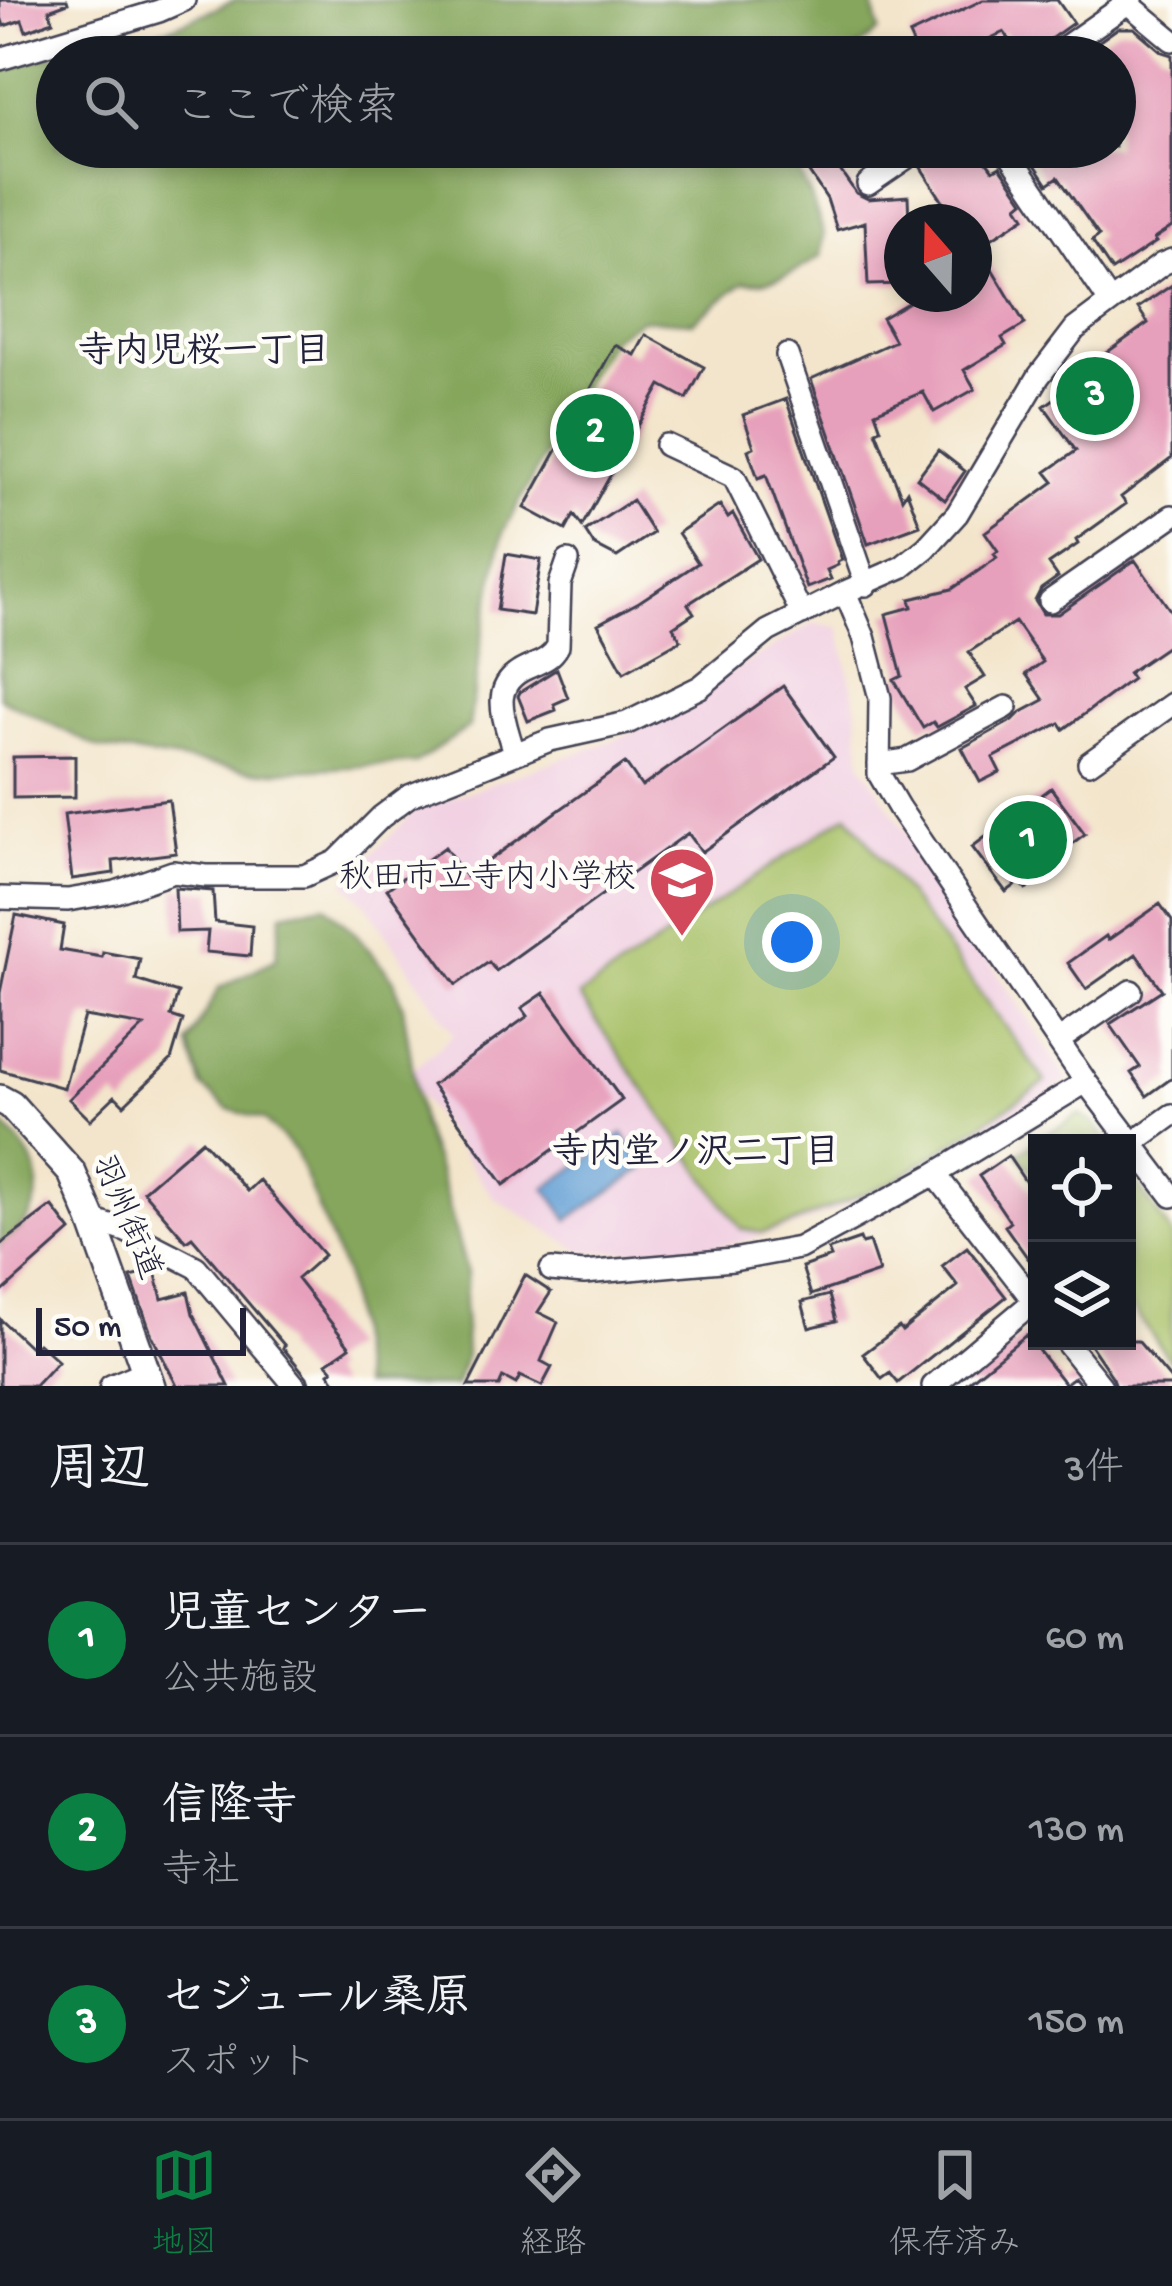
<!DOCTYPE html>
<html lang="ja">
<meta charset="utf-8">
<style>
:root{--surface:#171b24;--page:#20242c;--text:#f1f3f6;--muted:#9ea1a6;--line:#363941;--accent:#0b8043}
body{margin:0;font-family:"Gochi Hand","Klee One",sans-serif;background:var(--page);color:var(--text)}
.controls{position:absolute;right:36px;bottom:36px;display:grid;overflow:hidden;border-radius:0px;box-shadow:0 6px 18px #0003}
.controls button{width:108px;height:108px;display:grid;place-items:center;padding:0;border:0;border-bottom:3px solid var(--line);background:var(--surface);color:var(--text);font:60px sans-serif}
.compass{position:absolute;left:884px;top:204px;width:108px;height:108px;border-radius:50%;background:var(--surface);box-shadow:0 6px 18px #0003;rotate:340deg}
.scale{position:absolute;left:36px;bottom:30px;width:210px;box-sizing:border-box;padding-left:12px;border:6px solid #22223b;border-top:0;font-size:33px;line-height:42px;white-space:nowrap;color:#22223b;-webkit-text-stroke:9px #fdfcf7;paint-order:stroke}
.you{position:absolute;left:792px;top:942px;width:42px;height:42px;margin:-30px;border:9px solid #fff;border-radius:50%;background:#1a73e8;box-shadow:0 0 0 18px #1a73e833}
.badge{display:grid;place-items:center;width:78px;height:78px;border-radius:50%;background:var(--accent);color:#fff;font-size:39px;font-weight:700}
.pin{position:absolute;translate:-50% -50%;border:6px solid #fff;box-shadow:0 3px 12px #0006}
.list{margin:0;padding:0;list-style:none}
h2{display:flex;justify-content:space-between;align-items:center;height:156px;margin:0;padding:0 48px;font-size:51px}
h2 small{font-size:39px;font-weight:400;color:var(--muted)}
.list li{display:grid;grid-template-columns:78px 1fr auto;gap:36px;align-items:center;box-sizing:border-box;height:192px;padding:0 48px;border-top:3px solid var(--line)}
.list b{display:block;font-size:45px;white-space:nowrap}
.list p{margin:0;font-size:39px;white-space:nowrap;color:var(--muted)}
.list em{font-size:39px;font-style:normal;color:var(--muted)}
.icon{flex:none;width:66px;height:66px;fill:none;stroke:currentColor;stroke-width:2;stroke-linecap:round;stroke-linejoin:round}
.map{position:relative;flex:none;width:1172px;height:1386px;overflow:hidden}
.search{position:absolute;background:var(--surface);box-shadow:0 6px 18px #0003;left:36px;right:36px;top:36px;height:132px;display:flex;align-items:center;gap:30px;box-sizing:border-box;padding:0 42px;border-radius:66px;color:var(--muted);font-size:45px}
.sheet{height:732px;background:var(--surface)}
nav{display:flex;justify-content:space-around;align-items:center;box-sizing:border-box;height:168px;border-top:3px solid var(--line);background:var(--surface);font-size:33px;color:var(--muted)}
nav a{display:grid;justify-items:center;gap:6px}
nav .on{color:var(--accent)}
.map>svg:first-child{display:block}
.built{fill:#f1d0e2}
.green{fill:#a7c066;stroke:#647150;stroke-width:3}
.forest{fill:#85a65b;stroke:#54644b;stroke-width:3}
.water{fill:#65a0d5;stroke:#446188;stroke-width:3}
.building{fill:#e7a0bb}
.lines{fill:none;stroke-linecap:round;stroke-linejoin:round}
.minor-casing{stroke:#413f51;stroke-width:26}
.tertiary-casing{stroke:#413f51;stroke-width:32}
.minor{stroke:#fff;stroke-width:21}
.tertiary{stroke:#fff;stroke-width:27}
.labels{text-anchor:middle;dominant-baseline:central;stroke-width:9;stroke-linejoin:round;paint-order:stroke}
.poi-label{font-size:33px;fill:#22223b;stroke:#fdfcf7;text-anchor:end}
.street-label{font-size:33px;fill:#22223b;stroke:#fdfcf7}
.neighbourhood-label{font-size:36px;font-weight:bold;fill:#22223b;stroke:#fdfcf7}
</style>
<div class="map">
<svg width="1172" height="1386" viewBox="0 0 1172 1386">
<rect width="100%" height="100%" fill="#fdfcf7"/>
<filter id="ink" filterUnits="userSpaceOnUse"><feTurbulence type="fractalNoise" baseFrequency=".00833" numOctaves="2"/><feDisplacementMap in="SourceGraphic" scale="24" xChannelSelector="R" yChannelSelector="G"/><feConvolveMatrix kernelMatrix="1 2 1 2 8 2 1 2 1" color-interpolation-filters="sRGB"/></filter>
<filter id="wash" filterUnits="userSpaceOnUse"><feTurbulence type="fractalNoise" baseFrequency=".004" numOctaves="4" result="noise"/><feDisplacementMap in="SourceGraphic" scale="48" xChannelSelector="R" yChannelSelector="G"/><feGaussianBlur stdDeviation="2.7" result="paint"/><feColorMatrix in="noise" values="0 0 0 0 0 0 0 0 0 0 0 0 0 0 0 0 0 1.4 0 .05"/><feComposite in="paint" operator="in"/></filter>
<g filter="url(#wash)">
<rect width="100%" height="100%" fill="#f3e5cb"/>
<path class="built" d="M 813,623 L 839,627 L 857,709 L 862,764 L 1068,1081 L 956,1150 L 887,1188 L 798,1226 L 733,1244 L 676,1250 L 583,1252 L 494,1198 L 406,1076 L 454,1034 L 366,904 L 344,882 L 415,811 L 625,736 Z"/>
<path class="green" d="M 848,814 L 1046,1082 L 896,1180 L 790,1225 L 762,1233 L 741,1229 L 579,996 Z
M 1079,1114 L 1095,1124 L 1108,1143 L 1037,1143 L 1037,1178 L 1018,1153 Z
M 1127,1170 L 1172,1235 L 1172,1363 L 1127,1301 Z"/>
<path class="forest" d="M 236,0 L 872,0 L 879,31 L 847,57 L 57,57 L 57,147 L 786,147 L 811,197 L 824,234 L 821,256 C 797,272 773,285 744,282 L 693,322 L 642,319 L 613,337 L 591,370 L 503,532 L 482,638 L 469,727 L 416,763 L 262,772 L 99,748 L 0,698 L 0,68 L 170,28 Z
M 325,905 L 357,935 L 394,980 L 403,1007 L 421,1124 L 440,1176 L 467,1273 L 464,1310 L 466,1355 L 455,1386 L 362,1386 L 345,1275 L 295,1151 L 264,1120 L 228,1109 L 202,1087 L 188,1044 L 219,988 L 276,959 L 282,913 Z
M 0,1122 C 27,1147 50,1174 31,1213 C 25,1226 10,1238 0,1249 Z"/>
<path class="water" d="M 623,1134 L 646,1167 L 568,1220 L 546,1188 Z"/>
<g id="blocks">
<path class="building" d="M 0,0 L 67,0 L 68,3 L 49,10 L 53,21 L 26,31 L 22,20 L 4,26 L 0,14 Z
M 983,0 L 1057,0 L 1073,23 L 1042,45 L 1036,57 L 1022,57 L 1004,32 L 949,57 L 919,57 L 909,35 Z
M 1118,28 L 1134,28 L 1162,52 L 1172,55 L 1172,227 L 1154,239 L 1156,242 L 1112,271 L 1092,241 L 1099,236 L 1058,177 L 1048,184 L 1030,157 L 1044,147 L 1115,147 L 1115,57 L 1077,57 Z
M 792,147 L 859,147 L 835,163 L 856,193 L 868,199 L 908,196 L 909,222 L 902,222 L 902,284 L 868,285 L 865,222 L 837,230 L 827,199 Z
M 937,147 L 976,147 L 993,170 L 1000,166 L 1024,201 L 1018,206 L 1025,217 L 979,247 L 1025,324 L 1002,338 L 1006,345 L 964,370 L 975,389 L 934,412 L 923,392 L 875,412 L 881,429 L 876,431 L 902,498 L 907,491 L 920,525 L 868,544 L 811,379 L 895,341 L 882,318 L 923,294 L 974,294 L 974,222 L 956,222 L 920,166 L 935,154 Z
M 1172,285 L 1172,458 L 1121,497 L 1126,504 L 1076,540 L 1078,544 L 1049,564 L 1058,577 L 1041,589 L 1035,601 L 1043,614 L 1058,614 L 1135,560 L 1172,613 L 1172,643 L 1128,673 L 1132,679 L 1064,729 L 1060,723 L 993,758 L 1000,772 L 980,782 L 962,748 L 1013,720 L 1020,713 L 1044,700 L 1026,674 L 1043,662 L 1015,622 L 969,652 L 985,677 L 965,689 L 976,706 L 937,727 L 933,722 L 923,728 L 894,680 L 902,676 L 886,614 L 912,607 L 910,599 L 952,589 L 997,558 L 994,554 L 998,551 L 985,532 L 1054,482 L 1046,472 L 1076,451 L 1044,406 L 1071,387 L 1067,381 L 1148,323 L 1138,308 Z
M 646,335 L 704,367 L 687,399 L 661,385 L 582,526 L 574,515 L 566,530 L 525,508 L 615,345 L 635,355 Z
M 786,399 L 842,560 L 837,562 L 838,565 L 827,570 L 831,579 L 807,588 L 766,475 L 758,478 L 748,450 L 754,447 L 743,415 Z
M 938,450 L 965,471 L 945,500 L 917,478 Z
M 632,500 L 653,533 L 617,557 L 594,545 L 585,531 Z
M 720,505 L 728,518 L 733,514 L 758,559 L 688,604 L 694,613 L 673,627 L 681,640 L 624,672 L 598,624 L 639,602 L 698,563 L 678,533 Z
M 506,554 L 541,560 L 532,615 L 497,610 Z
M 557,669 L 568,698 L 554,704 L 556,710 L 528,721 L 518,696 L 520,692 Z
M 783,686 L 834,757 L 702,852 L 688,833 L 496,971 L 489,962 L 456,985 L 387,889 L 445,847 L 466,877 L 625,763 L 642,787 Z
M 75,756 L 75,797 L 13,798 L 13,757 Z
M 1051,788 L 1085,834 L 1047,862 L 1052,868 L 1026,889 L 1020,882 L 1006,892 L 972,847 Z
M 169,800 L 176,853 L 113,861 L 114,873 L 72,879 L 64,814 Z
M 175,888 L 213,891 L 215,922 L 252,926 L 250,956 L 206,952 L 208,931 L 177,932 Z
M 1160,904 L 1172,921 L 1172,1078 L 1147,1096 L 1131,1073 L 1140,1067 L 1110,1024 L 1162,990 L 1136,954 L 1086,989 L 1068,963 L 1106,936 L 1108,940 Z
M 16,915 L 64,925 L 60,950 L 102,957 L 103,952 L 140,959 L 136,980 L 178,993 L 171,1016 L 183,1020 L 171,1060 L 124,1105 L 115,1096 L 90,1120 L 69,1099 L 144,1026 L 84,1016 L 64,1088 L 0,1070 L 0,993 Z
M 544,993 L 622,1100 L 504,1185 L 432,1085 L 528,1016 L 522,1008 Z
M 202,1140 L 247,1191 L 259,1180 L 324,1255 L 297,1279 L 350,1347 L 327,1363 L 333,1370 L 329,1373 L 339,1386 L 310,1386 L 307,1377 L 283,1348 L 285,1346 L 192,1237 L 186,1241 L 143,1191 Z
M 1008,1156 L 1037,1199 L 1037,1271 L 1005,1226 L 1010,1222 L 979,1176 Z
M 52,1206 L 71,1231 L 0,1294 L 0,1245 Z
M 860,1239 L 862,1244 L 869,1242 L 879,1272 L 811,1295 L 802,1267 L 831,1257 L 828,1250 Z
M 967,1247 L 1006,1297 L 898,1383 L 890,1373 L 882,1379 L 863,1354 L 899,1327 L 902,1331 L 958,1286 L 942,1266 Z
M 155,1271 L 162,1299 L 188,1292 L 193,1314 L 229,1386 L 177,1386 L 152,1336 L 131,1277 Z
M 525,1275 L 551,1292 L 538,1312 L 558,1322 L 541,1361 L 552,1367 L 542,1386 L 520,1376 L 516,1384 L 503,1377 L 499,1386 L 468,1386 Z
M 829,1295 L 836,1321 L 809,1328 L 802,1302 Z
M 0,1319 L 32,1349 L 38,1343 L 58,1361 L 35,1386 L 0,1386 Z
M 1026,1335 L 1065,1384 L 1074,1377 L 1082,1386 L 963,1386 Z
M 1088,1341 L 1138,1341 L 1172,1381 L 1172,1386 L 1116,1386 L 1113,1378 Z"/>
</g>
</g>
<g filter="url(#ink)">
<use href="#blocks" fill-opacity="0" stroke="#413f51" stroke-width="3"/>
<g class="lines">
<g class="minor-casing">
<path id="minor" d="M 1124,0 L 1172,40
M 1051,57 L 1132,0
M 0,59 L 159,11 L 184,0
M 1005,147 L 1110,302
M 868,184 L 922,147
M 787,355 L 866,585
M 666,445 L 734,477 L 802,614
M 845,592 L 864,637 L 880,698 L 879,774 L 899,808 L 1086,1082 L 1172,1196
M 1050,601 L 1172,516
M 514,754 C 506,721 486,686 527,668 C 540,662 551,659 558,646 L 560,584 L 568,561
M 1089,763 L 1172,704
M 879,764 L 907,760 L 1006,707
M 0,898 L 68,900 L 116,892 L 173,872 L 206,876 L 304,876 L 337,861 L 381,817 L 409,796 L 550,740 L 627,723 L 700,687 L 768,631 L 845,592 L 902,567 L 926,548 L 957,514 L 1039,376 L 1075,329 L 1162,264 L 1172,260
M 1058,1041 L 1131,991
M 1133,1143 L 1172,1115
M 935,1174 L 1037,1305
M 92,1220 L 126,1231 L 196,1267 L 295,1386
M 551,1270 L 584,1273 L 733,1260 L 799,1248 L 935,1174 L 1086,1082
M 1065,1341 L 1101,1386
M 111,1386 L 146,1371
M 933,1386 L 1034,1301"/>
</g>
<g class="tertiary-casing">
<path id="tertiary" d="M 0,1099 L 11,1105 L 72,1173 L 92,1220 L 151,1386"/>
</g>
<use href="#minor" class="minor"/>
<use href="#tertiary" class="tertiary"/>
</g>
</g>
<defs>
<g id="school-pin" transform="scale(3.45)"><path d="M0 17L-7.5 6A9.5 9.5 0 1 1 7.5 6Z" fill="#d1495b" stroke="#fdfcf7"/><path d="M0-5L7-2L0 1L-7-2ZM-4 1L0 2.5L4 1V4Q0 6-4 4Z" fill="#fff"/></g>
</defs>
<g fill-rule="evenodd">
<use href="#school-pin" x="682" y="880"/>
</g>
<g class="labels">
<g class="poi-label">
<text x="636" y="880">秋田市立寺内小学校</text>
</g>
<g class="street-label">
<text transform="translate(124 1218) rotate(67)">羽州街道</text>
</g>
<g class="neighbourhood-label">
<text x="204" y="354">寺内児桜一丁目</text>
<text x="696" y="1155">寺内堂ノ沢二丁目</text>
</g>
</g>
</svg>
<div class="controls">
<button><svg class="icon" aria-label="locate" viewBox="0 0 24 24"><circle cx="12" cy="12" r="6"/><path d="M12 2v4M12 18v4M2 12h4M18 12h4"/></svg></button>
<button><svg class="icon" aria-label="layers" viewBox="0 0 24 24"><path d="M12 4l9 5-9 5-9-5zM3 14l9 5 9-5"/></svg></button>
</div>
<svg class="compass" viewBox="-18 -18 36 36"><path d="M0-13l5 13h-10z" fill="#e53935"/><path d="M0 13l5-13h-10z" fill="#9ea1a6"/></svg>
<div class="scale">50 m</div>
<div class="you"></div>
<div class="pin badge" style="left:1028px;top:840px">1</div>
<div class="pin badge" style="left:595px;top:433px">2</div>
<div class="pin badge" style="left:1095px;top:396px">3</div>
<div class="search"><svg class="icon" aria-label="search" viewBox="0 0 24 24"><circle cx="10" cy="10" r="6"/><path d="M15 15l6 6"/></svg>ここで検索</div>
</div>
<section class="sheet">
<h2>周辺<small>3件</small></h2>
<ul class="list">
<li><span class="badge">1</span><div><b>児童センター</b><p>公共施設</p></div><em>60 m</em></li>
<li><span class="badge">2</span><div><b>信隆寺</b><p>寺社</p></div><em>130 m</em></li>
<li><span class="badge">3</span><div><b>セジュール桑原</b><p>スポット</p></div><em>150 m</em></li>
</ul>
</section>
<nav>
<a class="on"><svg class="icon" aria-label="map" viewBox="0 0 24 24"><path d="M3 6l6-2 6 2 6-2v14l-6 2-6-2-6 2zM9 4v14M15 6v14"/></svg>地図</a>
<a><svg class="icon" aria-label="directions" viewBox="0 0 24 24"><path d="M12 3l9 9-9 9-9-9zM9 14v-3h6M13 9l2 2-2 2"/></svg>経路</a>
<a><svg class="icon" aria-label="saved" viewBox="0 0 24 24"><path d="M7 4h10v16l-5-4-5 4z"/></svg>保存済み</a>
</nav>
